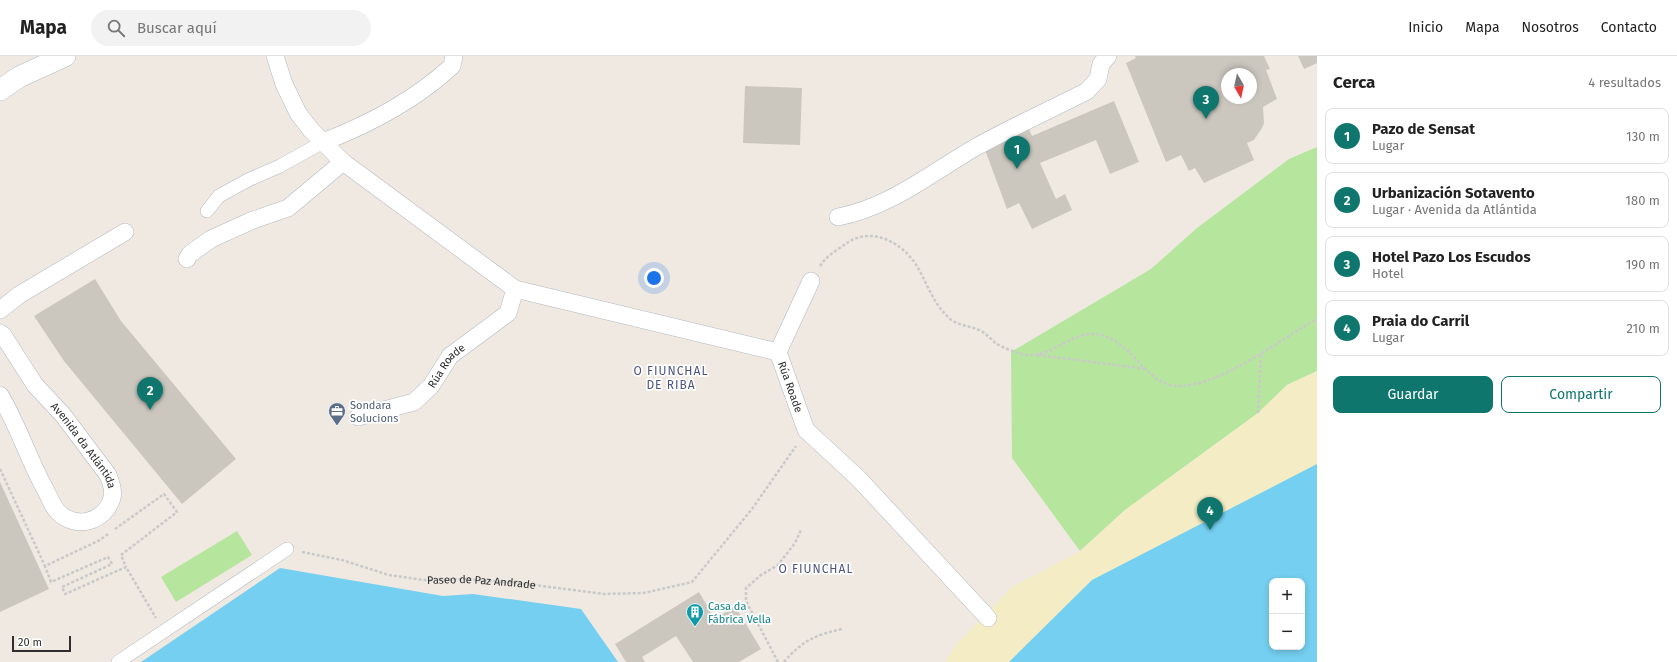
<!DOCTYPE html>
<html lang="es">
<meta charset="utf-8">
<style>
:root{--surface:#fff;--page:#f2f2f2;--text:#222;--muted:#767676;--line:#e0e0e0;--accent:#0f766e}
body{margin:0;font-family:"Fira Sans",sans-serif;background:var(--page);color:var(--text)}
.controls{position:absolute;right:12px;bottom:12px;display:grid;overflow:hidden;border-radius:8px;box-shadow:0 2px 6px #0003}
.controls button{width:36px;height:36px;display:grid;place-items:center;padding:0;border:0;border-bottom:1px solid var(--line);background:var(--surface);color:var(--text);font:20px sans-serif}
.compass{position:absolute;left:1221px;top:12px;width:36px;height:36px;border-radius:50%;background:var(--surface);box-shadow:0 2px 6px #0003;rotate:171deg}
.scale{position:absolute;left:12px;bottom:10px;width:59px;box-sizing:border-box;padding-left:4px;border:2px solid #2e2e2e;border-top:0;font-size:11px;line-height:14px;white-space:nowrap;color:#2e2e2e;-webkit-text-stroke:3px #fff;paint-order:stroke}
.you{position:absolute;left:654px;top:222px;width:14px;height:14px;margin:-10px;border:3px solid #fff;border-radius:50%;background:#1a73e8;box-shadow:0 0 0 6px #1a73e833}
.badge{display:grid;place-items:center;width:26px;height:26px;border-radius:50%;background:var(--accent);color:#fff;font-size:13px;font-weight:700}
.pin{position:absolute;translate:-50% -33px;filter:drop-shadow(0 1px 2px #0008)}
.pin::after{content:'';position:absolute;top:21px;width:14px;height:12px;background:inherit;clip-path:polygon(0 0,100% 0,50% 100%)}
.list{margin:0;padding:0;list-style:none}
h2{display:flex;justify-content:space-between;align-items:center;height:52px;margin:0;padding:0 16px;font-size:17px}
h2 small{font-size:13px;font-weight:400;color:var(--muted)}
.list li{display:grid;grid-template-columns:26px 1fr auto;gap:12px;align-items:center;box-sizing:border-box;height:56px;margin:0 8px 8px;padding:0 8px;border:1px solid var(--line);border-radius:8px}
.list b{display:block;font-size:15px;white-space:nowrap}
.list p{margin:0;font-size:13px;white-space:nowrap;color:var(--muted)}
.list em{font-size:13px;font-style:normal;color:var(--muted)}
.actions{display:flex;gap:8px;padding:12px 16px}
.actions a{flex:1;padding:9px 0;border:1px solid var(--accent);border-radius:8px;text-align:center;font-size:14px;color:var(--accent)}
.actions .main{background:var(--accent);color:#fff}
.icon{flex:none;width:22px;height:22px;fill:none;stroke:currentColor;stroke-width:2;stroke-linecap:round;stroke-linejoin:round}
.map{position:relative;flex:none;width:1317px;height:606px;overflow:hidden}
header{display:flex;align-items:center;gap:24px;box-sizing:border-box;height:56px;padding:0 20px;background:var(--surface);border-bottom:1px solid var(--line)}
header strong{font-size:19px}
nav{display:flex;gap:22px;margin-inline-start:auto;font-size:14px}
.search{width:280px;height:36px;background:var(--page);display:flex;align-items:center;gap:10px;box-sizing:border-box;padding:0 14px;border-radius:22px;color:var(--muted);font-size:15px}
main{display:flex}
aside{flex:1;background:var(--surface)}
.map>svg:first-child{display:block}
.green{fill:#b6e59e}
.sand{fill:#f3ecc5}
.water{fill:#75cff0;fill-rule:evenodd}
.building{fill:#cbc7bf;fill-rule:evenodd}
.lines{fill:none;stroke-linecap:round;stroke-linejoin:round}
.pedestrian-casing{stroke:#b4b7c1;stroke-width:14}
.minor-casing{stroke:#b4b7c1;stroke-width:18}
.tertiary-casing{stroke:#b4b7c1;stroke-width:22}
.path{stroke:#c9c9c9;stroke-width:2.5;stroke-dasharray:3 2;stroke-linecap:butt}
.pedestrian{stroke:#fff;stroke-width:13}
.minor{stroke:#fff;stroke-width:17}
.tertiary{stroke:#fff;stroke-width:21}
.labels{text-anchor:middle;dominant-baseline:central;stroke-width:3.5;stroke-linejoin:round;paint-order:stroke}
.street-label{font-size:11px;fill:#2e2e2e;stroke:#fff}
.service-label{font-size:11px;fill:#4e5e75;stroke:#fff;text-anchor:start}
.culture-label{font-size:11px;fill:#0d838f;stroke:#fff;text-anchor:start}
.neighbourhood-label{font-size:12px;letter-spacing:1px;fill:#4d5680;stroke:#fff}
</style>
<header>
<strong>Mapa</strong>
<div class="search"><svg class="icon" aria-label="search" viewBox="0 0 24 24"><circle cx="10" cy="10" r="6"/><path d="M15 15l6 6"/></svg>Buscar aquí</div>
<nav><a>Inicio</a><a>Mapa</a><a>Nosotros</a><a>Contacto</a></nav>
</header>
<main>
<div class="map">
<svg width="1317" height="606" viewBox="0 0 1317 606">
<rect width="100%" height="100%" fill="#efe9e1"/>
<path class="green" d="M 1317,91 L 1317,315 L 1287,329 L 1258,357 L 1125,454 L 1080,495 L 1012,402 L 1011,296 L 1151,213 L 1197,172 L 1289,103 Z
M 237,475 L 252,499 L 176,546 L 161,521 Z"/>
<path class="sand" d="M 1317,315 L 1317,528 L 1302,525 L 1272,525 L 1185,606 L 945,606 L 955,590 L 1012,531 L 1080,495 L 1125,454 L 1258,357 L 1287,329 Z"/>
<path class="water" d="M 1317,408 L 1317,606 L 1009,606 L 1092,524 ZM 1272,525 L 1302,525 L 1302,591 L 1272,591 Z
M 280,512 L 443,540 L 473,538 L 581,553 L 618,606 L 141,606 Z"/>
<path class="building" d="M 1135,0 L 1264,0 L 1270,13 L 1266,14 L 1277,43 L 1263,51 L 1264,67 L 1262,72 L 1254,84 L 1247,87 L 1254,104 L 1204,127 L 1195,112 L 1189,115 L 1181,99 L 1166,106 L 1126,7 L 1136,2 ZM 1227,18 L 1251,18 L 1251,42 L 1227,42 Z
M 1298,0 L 1317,0 L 1317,7 L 1304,13 Z
M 745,30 L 802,32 L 800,89 L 743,87 Z
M 1114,45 L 1139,106 L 1110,118 L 1096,84 L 1040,107 L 1056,143 L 1065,138 L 1072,154 L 1032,173 L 1019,147 L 1007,153 L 984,91 L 1028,71 L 1032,80 Z
M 95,223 L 121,265 L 236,403 L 182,448 L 64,305 L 34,260 Z
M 0,426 L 49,533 L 0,556 Z
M 699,536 L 715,563 L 735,550 L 761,593 L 739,606 L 693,606 L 676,580 L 642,601 L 645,606 L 626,606 L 615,588 Z"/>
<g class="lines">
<g class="pedestrian-casing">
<path id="pedestrian" d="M 207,155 L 219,140 L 248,124 L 280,110 L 323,86
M 118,606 L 287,493"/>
</g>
<g class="minor-casing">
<g id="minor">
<path d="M 275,0 L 284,28 L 298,57 L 311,74 L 343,106 L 515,233 L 778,296"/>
<path d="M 323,86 C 370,68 415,44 452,10 L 454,0"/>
<path d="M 838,161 C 890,151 931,117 976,91 C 1012,71 1050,54 1087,35 L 1098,23 L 1101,8 L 1108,0"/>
<path d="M 187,203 L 190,198 L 211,183 L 253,164 L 288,152 L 343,106"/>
<path d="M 0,254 L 19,239 L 125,176"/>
<path id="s2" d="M 0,277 L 3,279 L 35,329 L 63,359 L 108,419 C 111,426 114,434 112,442 C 105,466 76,474 58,456 C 52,450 49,440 45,433 C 28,402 18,369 0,339"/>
<path id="s3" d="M 778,296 L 806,374 L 858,422 L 988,562"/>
<path d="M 778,296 L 811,225"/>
<path id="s4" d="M 358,361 L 414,346 L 431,330 L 450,300 L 508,257 L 515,233"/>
</g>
</g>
<g class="tertiary-casing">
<path id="tertiary" d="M 0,34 L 19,21 L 65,0"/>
</g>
<g class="path">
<path d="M 820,210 C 827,199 840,192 850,185 C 874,172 900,186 915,207 C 926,224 932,246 948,261 C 957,270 969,269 981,275 C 987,278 991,284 997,288 C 1004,292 1014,296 1022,298 C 1053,306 1074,267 1107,281 C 1135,291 1148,331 1180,330 C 1223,329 1280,283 1317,263"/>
<path d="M 1038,299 L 1146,313"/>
<path d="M 1258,357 L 1261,297"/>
<path d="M 0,413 L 45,510"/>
<path d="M 115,473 L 164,438 L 177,456 L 121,499 L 126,511"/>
<path d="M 108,478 L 100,484 L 45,510 L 51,526 L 108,501 L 112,508 L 62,531 L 65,538 L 126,511 L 156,562"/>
<path id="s1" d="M 302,496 L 342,504 L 389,519 L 424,524 L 467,523 L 519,527 L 604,538 L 644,537 L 692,526 L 752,453 L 796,390"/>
<path d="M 778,606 L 746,545 L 746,532 L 761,519 L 778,509 L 795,487 L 801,474"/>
<path d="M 784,606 C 802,585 815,579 842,573"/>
</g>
<use href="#pedestrian" class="pedestrian"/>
<use href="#minor" class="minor"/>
<use href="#tertiary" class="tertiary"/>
</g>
<defs>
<g id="office-pin" transform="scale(0.9)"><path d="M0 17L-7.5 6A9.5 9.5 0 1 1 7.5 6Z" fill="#5c6f8a" stroke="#fff"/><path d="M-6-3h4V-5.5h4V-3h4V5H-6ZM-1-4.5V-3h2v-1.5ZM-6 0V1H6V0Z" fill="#fff"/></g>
<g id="building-pin" transform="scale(0.9)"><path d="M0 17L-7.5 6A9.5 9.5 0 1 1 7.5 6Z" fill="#0f9aa8" stroke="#fff"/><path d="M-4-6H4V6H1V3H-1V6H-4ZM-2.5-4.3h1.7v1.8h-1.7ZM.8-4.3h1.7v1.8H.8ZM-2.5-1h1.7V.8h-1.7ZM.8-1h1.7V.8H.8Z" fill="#fff"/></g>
</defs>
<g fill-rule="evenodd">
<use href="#office-pin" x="337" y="355"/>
<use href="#building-pin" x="695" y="556"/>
</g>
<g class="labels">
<g class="street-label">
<text stroke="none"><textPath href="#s4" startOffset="107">Rúa Roade</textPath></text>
<text stroke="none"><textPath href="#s3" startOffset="37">Rúa Roade</textPath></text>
<text stroke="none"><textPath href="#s2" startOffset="141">Avenida da Atlántida</textPath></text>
<text stroke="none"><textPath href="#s1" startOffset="183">Paseo de Paz Andrade</textPath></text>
</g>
<g class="service-label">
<text x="350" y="349">Sondara<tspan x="350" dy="13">Solucions</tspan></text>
</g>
<g class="culture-label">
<text x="708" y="550">Casa da<tspan x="708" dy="13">Fábrica Vella</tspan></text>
</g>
<g class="neighbourhood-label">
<text x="671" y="315">O FIUNCHAL<tspan x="671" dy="14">DE RIBA</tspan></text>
<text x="816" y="513">O FIUNCHAL</text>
</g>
</g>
</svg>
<div class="controls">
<button>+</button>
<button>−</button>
</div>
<svg class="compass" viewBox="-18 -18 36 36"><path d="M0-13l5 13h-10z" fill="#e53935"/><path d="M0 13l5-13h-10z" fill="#767676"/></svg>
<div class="scale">20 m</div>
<div class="you"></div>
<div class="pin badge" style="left:1017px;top:113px">1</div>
<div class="pin badge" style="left:150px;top:354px">2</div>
<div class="pin badge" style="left:1206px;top:63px">3</div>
<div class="pin badge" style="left:1210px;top:474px">4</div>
</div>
<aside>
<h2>Cerca<small>4 resultados</small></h2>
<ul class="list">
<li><span class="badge">1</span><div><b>Pazo de Sensat</b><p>Lugar</p></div><em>130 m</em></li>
<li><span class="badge">2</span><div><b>Urbanización Sotavento</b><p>Lugar · Avenida da Atlántida</p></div><em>180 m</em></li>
<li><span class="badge">3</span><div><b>Hotel Pazo Los Escudos</b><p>Hotel</p></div><em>190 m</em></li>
<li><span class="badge">4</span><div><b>Praia do Carril</b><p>Lugar</p></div><em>210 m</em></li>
</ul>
<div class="actions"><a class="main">Guardar</a><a>Compartir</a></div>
</aside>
</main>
